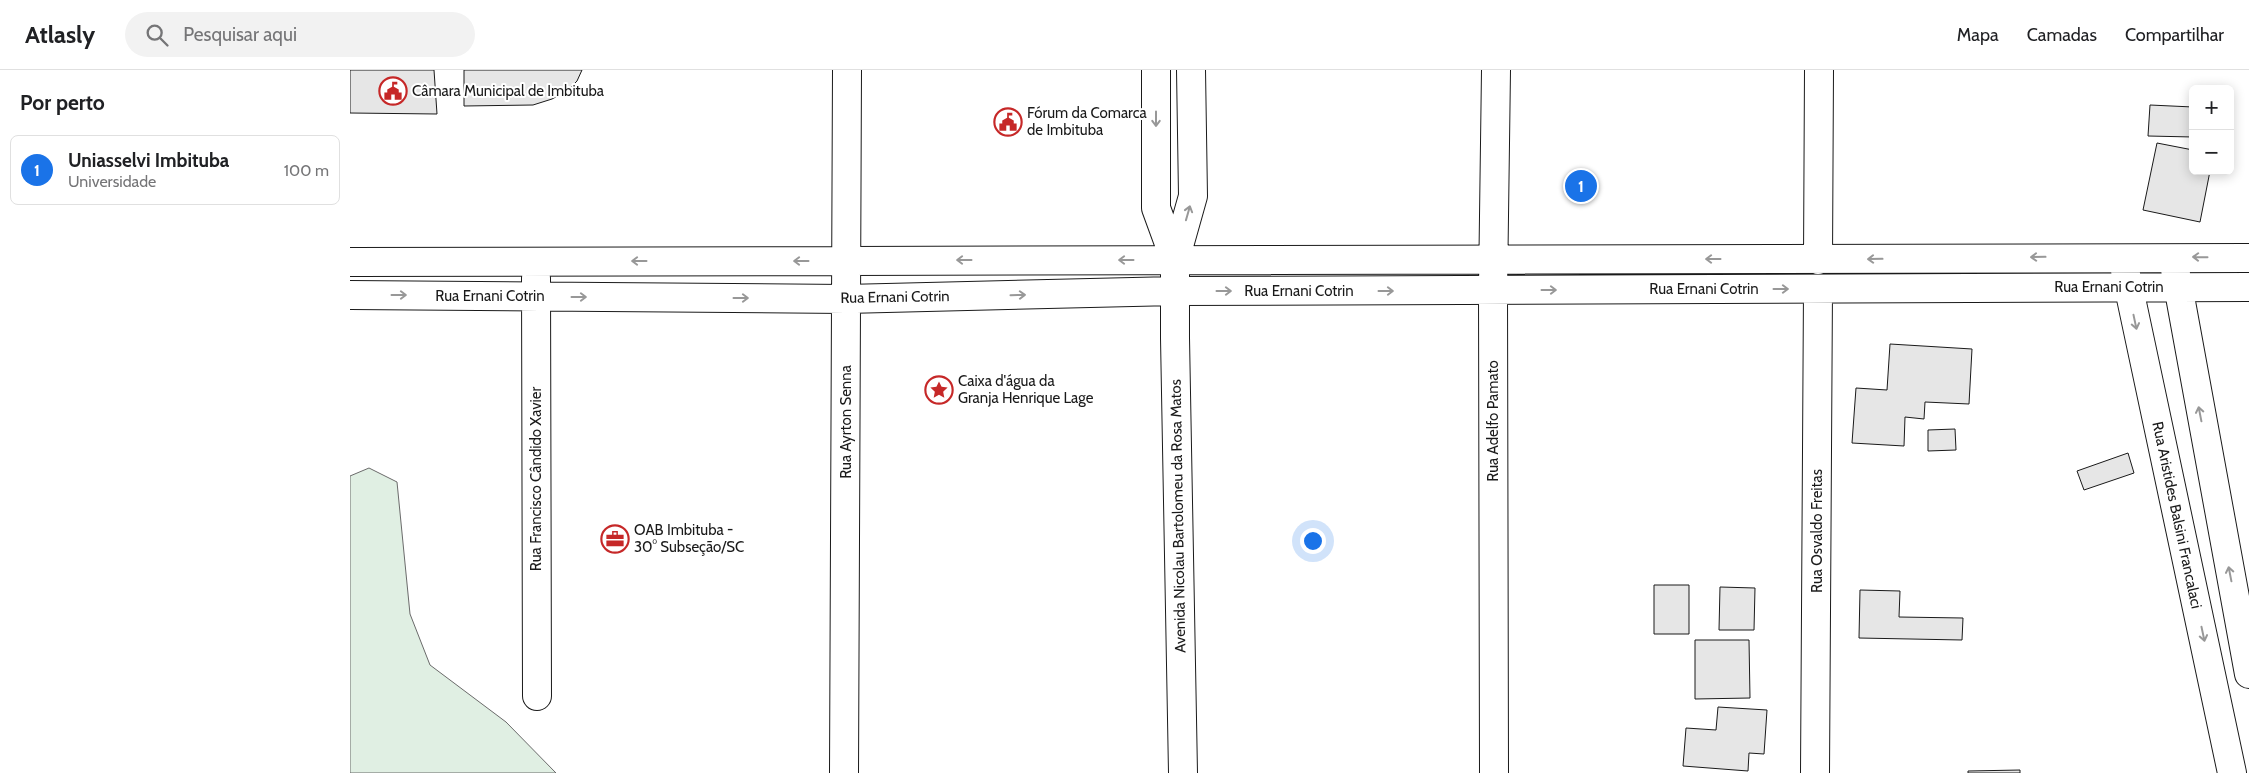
<!DOCTYPE html>
<html lang="pt">
<meta charset="utf-8">
<style>
:root{--surface:#fff;--page:#f2f2f2;--text:#202124;--muted:#757577;--line:#e0e0e0;--accent:#1a73e8}
body{margin:0;font-family:Cabin,sans-serif;background:var(--page);color:var(--text)}
.controls{position:absolute;right:15px;top:15px;display:grid;overflow:hidden;border-radius:8px;box-shadow:0 2px 12px #0003}
.controls button{width:45px;height:45px;display:grid;place-items:center;padding:0;border:0;border-bottom:1px solid var(--line);background:var(--surface);color:var(--text);font:25px sans-serif}
.you{position:absolute;left:962px;top:470px;width:18px;height:18px;margin:-12px;border:4px solid #fff;border-radius:50%;background:#1a73e8;box-shadow:0 0 0 8px #1a73e833}
.badge{display:grid;place-items:center;width:32px;height:32px;border-radius:50%;background:var(--accent);color:#fff;font-size:16px;font-weight:700}
.pin{position:absolute;translate:-50% -50%;border:2px solid #fff;box-shadow:0 1px 5px #0006}
.list{margin:0;padding:0;list-style:none}
h2{display:flex;justify-content:space-between;align-items:center;height:65px;margin:0;padding:0 20px;font-size:21px}
h2 small{font-size:16px;font-weight:400;color:var(--muted)}
.list li{display:grid;grid-template-columns:32px 1fr auto;gap:15px;align-items:center;box-sizing:border-box;height:70px;margin:0 10px 10px;padding:0 10px;border:1px solid var(--line);border-radius:8px}
.list b{display:block;font-size:19px;white-space:nowrap}
.list p{margin:0;font-size:16px;white-space:nowrap;color:var(--muted)}
.list em{font-size:16px;font-style:normal;color:var(--muted)}
.icon{flex:none;width:28px;height:28px;fill:none;stroke:currentColor;stroke-width:2;stroke-linecap:round;stroke-linejoin:round}
.map{position:relative;flex:none;width:1899px;height:703px;overflow:hidden}
header{display:flex;align-items:center;gap:30px;box-sizing:border-box;height:70px;padding:0 25px;background:var(--surface);border-bottom:1px solid var(--line)}
header strong{font-size:24px}
nav{display:flex;gap:28px;margin-inline-start:auto;font-size:18px}
.search{width:350px;height:45px;background:var(--page);display:flex;align-items:center;gap:12px;box-sizing:border-box;padding:0 18px;border-radius:28px;color:var(--muted);font-size:19px}
main{display:flex}
aside{flex:1;background:var(--surface)}
.map>svg:first-child{display:block}
.green{fill:#e0efe3;stroke:#6a6a6a}
.building{fill:#e6e6e6;stroke:#1a1a1a}
.lines{fill:none;stroke-linecap:round;stroke-linejoin:round}
.minor-casing{stroke:#1a1a1a;stroke-width:30}
.minor{stroke:#fff;stroke-width:28}
.oneway{stroke:#989898}
.labels{text-anchor:middle;dominant-baseline:central;stroke-width:4;stroke-linejoin:round;paint-order:stroke}
.poi-label{font-size:15px;fill:#1a1a1a;stroke:#fff;text-anchor:start}
.street-label{font-size:15px;fill:#1a1a1a;stroke:#fff}
</style>
<header>
<strong>Atlasly</strong>
<div class="search"><svg class="icon" aria-label="search" viewBox="0 0 24 24"><circle cx="10" cy="10" r="6"/><path d="M15 15l6 6"/></svg>Pesquisar aqui</div>
<nav><a>Mapa</a><a>Camadas</a><a>Compartilhar</a></nav>
</header>
<main>
<aside>
<h2>Por perto<small></small></h2>
<ul class="list">
<li><span class="badge">1</span><div><b>Uniasselvi Imbituba</b><p>Universidade</p></div><em>100 m</em></li>
</ul>
</aside>
<div class="map">
<svg width="1899" height="703" viewBox="0 0 1899 703">
<rect width="100%" height="100%" fill="#fff"/>
<path class="green" d="M 19,398 L 47,412 L 60,544 L 80,595 L 156,652 L 206,703 L 0,703 L 0,406 Z"/>
<path class="building" d="M 0,0 L 84,0 L 87,44 L 0,43 Z
M 114,0 L 232,0 L 227,11 L 217,21 L 202,29 L 183,35 L 114,36 Z
M 1800,35 L 1843,37 L 1843,67 L 1798,66 Z
M 1807,73 L 1843,80 L 1843,101 L 1860,101 L 1850,152 L 1793,140 Z
M 1540,274 L 1622,279 L 1619,334 L 1575,332 L 1574,349 L 1555,347 L 1554,376 L 1502,373 L 1506,318 L 1537,320 Z
M 1605,359 L 1606,380 L 1578,381 L 1578,360 Z
M 1778,383 L 1784,403 L 1734,420 L 1727,401 Z
M 1304,515 L 1339,515 L 1339,564 L 1304,564 Z
M 1370,517 L 1405,518 L 1404,560 L 1369,560 Z
M 1510,520 L 1550,521 L 1549,547 L 1613,548 L 1612,570 L 1509,568 Z
M 1345,570 L 1399,570 L 1400,628 L 1345,629 Z
M 1368,637 L 1417,640 L 1414,684 L 1399,683 L 1398,701 L 1333,696 L 1336,658 L 1366,660 Z
M 1670,700 L 1670,703 L 1618,703 L 1618,701 Z"/>
<g class="lines">
<g class="minor-casing">
<path id="minor" d="M 806,0 L 806,138 L 825,190
M 1468,190 L 1469,0
M 0,192 L 1899,188
M 1825,199 L 1899,604
M 1775,200 L 1882,703
M 186,208 L 187,626
M 0,225 L 496,229 L 825,221 L 1899,217
M 494,703 L 497,0
M 833,703 L 825,268 L 825,190 L 843,126 L 841,0
M 1144,703 L 1143,220 L 1146,0
M 1465,703 L 1468,219"/>
</g>
<use href="#minor" class="minor"/>
</g>
<defs><path id="oneway-shaft" d="M-6 0H5M1.5-3L5.5 0L1.5 3" fill="none" stroke-width="1.6" stroke-linecap="round" stroke-linejoin="round" transform="scale(1.25)"/></defs>
<g class="oneway">
<use href="#oneway-shaft" transform="translate(806 49) rotate(90)"/>
<use href="#oneway-shaft" transform="translate(838 143) rotate(-74)"/>
<use href="#oneway-shaft" transform="translate(1688 187) rotate(179)"/>
<use href="#oneway-shaft" transform="translate(1850 187) rotate(-179)"/>
<use href="#oneway-shaft" transform="translate(1363 189) rotate(-180)"/>
<use href="#oneway-shaft" transform="translate(1525 189) rotate(179)"/>
<use href="#oneway-shaft" transform="translate(614 190) rotate(180)"/>
<use href="#oneway-shaft" transform="translate(776 190) rotate(180)"/>
<use href="#oneway-shaft" transform="translate(289 191) rotate(180)"/>
<use href="#oneway-shaft" transform="translate(451 191) rotate(180)"/>
<use href="#oneway-shaft" transform="translate(1431 219)"/>
<use href="#oneway-shaft" transform="translate(1199 220)"/>
<use href="#oneway-shaft" transform="translate(874 221)"/>
<use href="#oneway-shaft" transform="translate(1036 221)"/>
<use href="#oneway-shaft" transform="translate(49 225)"/>
<use href="#oneway-shaft" transform="translate(668 225) rotate(-1)"/>
<use href="#oneway-shaft" transform="translate(229 227)"/>
<use href="#oneway-shaft" transform="translate(391 228)"/>
<use href="#oneway-shaft" transform="translate(1785 252) rotate(78)"/>
<use href="#oneway-shaft" transform="translate(1850 344) rotate(-101)"/>
<use href="#oneway-shaft" transform="translate(1880 504) rotate(-101)"/>
<use href="#oneway-shaft" transform="translate(1853 564) rotate(78)"/>
</g>
<defs>
<g id="civic-ring" transform="scale(1.4375)"><circle r="9.5" fill="#fff" stroke="#c62828" stroke-width="1.5"/><path d="M-.6-6.5H3V-4.5H.6V-3L4-1V1h2V6H-6V1h2V-1L-.6-3ZM-1.2 2.5V6h2.4V2.5Z" fill="#c62828"/></g>
<g id="sight-ring" transform="scale(1.4375)"><circle r="9.5" fill="#fff" stroke="#c62828" stroke-width="1.5"/><path d="M0-6L1.8-2.2L6-1.7L2.9 1.2L3.7 5.4L0 3.3L-3.7 5.4L-2.9 1.2L-6-1.7L-1.8-2.2Z" fill="#c62828"/></g>
<g id="office-ring" transform="scale(1.4375)"><circle r="9.5" fill="#fff" stroke="#c62828" stroke-width="1.5"/><path d="M-6-3h4V-5.5h4V-3h4V5H-6ZM-1-4.5V-3h2v-1.5ZM-6 0V1H6V0Z" fill="#c62828"/></g>
</defs>
<g fill-rule="evenodd">
<use href="#civic-ring" x="43" y="21"/>
<use href="#civic-ring" x="658" y="52"/>
<use href="#sight-ring" x="589" y="320"/>
<use href="#office-ring" x="265" y="469"/>
</g>
<g class="labels">
<g class="poi-label">
<text x="62" y="21">Câmara Municipal de Imbituba</text>
<text x="677" y="43">Fórum da Comarca<tspan x="677" dy="17">de Imbituba</tspan></text>
<text x="608" y="311">Caixa d'água da<tspan x="608" dy="17">Granja Henrique Lage</tspan></text>
<text x="284" y="460">OAB Imbituba -<tspan x="284" dy="17">30° Subseção/SC</tspan></text>
</g>
<g class="street-label">
<text x="1759" y="217">Rua Ernani Cotrin</text>
<text x="1354" y="219">Rua Ernani Cotrin</text>
<text x="949" y="221">Rua Ernani Cotrin</text>
<text x="140" y="226">Rua Ernani Cotrin</text>
<text transform="translate(545 227) rotate(-1)">Rua Ernani Cotrin</text>
<text transform="translate(1143 351) rotate(-90)">Rua Adelfo Pamato</text>
<text transform="translate(496 352) rotate(-90)">Rua Ayrton Senna</text>
<text transform="translate(186 409) rotate(-90)">Rua Francisco Cândido Xavier</text>
<text transform="translate(1827 445) rotate(78)">Rua Aristides Balsini Francalaci</text>
<text transform="translate(828 446) rotate(-91)">Avenida Nicolau Bartolomeu da Rosa Matos</text>
<text transform="translate(1467 461) rotate(-90)">Rua Osvaldo Freitas</text>
</g>
</g>
</svg>
<div class="controls">
<button>+</button>
<button>−</button>
</div>
<div class="you"></div>
<div class="pin badge" style="left:1231px;top:116px">1</div>
</div>
</main>
